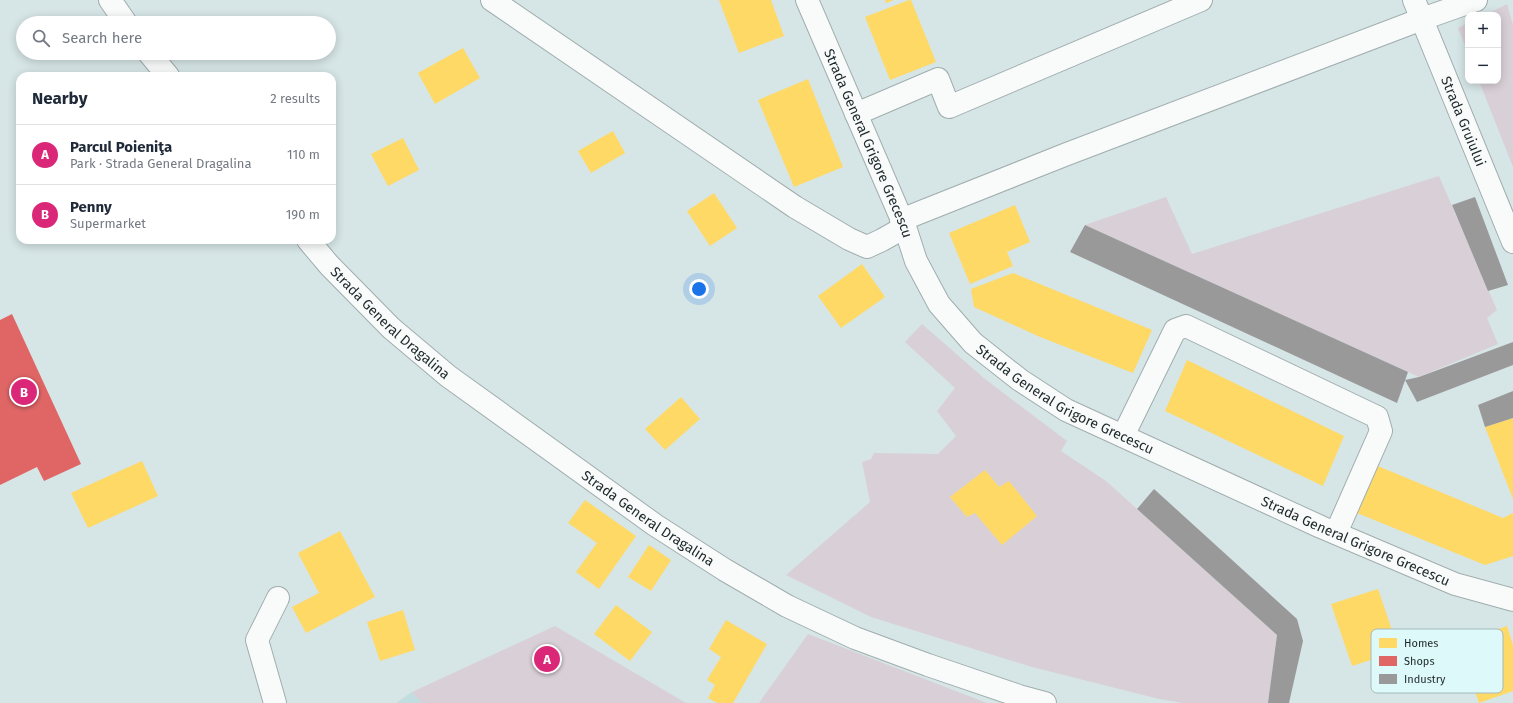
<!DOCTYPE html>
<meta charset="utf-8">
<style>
:root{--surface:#fff;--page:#f6f6f7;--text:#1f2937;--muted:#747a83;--line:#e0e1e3;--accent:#db2777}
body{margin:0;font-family:"Fira Sans",sans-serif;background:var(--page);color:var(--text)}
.controls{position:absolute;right:12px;top:12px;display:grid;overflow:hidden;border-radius:8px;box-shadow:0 2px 10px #0003}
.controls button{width:36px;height:36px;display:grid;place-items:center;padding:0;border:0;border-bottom:1px solid var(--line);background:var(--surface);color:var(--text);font:20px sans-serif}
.you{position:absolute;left:699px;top:289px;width:14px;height:14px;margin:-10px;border:3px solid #fff;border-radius:50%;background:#1a73e8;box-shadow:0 0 0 6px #1a73e833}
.badge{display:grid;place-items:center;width:26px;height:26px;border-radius:50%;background:var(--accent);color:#fff;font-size:13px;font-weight:700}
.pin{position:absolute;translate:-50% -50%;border:2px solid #fff;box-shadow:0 1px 4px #0006}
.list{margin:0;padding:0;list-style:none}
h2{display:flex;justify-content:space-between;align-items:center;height:52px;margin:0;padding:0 16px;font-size:17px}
h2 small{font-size:13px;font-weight:400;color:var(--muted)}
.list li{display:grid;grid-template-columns:26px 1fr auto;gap:12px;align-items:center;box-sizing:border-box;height:60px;padding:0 16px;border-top:1px solid var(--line)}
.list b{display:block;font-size:15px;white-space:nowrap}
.list p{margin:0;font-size:13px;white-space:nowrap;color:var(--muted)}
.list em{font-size:13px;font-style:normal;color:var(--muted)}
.icon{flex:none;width:22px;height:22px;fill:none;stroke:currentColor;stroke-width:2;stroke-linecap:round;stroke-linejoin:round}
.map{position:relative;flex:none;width:1513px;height:703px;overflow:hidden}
.search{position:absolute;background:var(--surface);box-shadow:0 2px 10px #0003;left:16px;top:16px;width:320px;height:44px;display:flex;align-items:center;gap:10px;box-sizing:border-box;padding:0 14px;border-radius:22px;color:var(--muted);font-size:15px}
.panel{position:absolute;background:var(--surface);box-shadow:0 2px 10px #0003;left:16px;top:72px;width:320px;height:172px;border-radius:12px}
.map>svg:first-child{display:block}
.built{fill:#c2dddf}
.green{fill:#d9d0d7}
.homes{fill:#ffd966}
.shops{fill:#e06666}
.industry{fill:#999}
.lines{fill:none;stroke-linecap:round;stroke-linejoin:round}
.minor-casing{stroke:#a1adad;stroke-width:24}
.major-casing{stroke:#a1adad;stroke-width:24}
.minor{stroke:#f9fbfb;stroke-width:22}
.major{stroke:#f9fbfb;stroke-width:22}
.labels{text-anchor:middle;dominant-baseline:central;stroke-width:4;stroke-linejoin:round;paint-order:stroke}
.street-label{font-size:14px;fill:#1e2829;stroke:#ddf9fa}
.key{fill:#ddf9fa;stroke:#a4babb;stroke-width:1}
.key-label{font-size:11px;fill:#1e2829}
</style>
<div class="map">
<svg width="1513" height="703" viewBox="0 0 1513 703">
<rect width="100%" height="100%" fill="#d6e5e6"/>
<path class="built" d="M 412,692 L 422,703 L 396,703 Z"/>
<path class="green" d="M 1507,4 L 1513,25 L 1513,167 L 1479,81 L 1498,81 L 1498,15 L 1485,15 Z
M 1468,23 L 1468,53 L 1458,28 Z
M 1439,176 L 1497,310 L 1487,318 L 1498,344 L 1419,377 L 1085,225 L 1166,197 L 1192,254 Z
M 922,324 L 985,379 L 1067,441 L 1061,451 L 1106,481 L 1277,635 L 1268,703 L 1183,703 L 1159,699 L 1032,667 L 871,617 L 786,575 L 870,502 L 862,462 L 871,459 L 874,453 L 938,454 L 956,436 L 937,411 L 955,388 L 905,342 Z
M 555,626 L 686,703 L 422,703 L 412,692 Z
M 808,634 L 987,703 L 759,703 Z"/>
<path class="homes" d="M 719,0 L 771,0 L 784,36 L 739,53 Z
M 885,0 L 894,0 L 886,3 Z
M 909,0 L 911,0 L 936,62 L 890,80 L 865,17 Z
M 463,48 L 480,78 L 435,104 L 418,73 Z
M 808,79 L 843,167 L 794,187 L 758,100 Z
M 613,131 L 625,153 L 591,173 L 578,151 Z
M 403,138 L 419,170 L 388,186 L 371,154 Z
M 714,193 L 737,228 L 710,246 L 687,211 Z
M 1015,205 L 1030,242 L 1007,252 L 1013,266 L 970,284 L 949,233 Z
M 862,264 L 885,297 L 841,328 L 818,296 Z
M 1013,273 L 1152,330 L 1133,373 L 1040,337 L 974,307 L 971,289 Z
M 1187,360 L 1344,436 L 1323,486 L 1165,411 Z
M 681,397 L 700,419 L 665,450 L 645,429 Z
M 1513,418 L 1513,499 L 1485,427 Z
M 142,461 L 158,496 L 88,528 L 71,493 Z
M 1373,464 L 1503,518 L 1513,513 L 1513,556 L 1485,565 L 1352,511 Z
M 985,470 L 999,487 L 1009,481 L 1037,516 L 1002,545 L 975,513 L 967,517 L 950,497 Z
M 585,500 L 636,536 L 599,589 L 576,572 L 597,543 L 568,523 Z
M 340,531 L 375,597 L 306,633 L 292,607 L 319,593 L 298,553 Z
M 649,545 L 671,560 L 651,591 L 628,577 Z
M 1378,589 L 1399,651 L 1352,666 L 1331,604 Z
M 616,605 L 652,632 L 630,661 L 594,634 Z
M 403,610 L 415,650 L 380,661 L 367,622 Z
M 726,620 L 767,644 L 733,703 L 717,703 L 708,698 L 715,685 L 707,680 L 721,657 L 709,649 Z
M 1507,626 L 1513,645 L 1513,691 L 1479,703 L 1459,642 Z"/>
<path class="shops" d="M 12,314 L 81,464 L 44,481 L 37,467 L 0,485 L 0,320 Z"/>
<path class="industry" d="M 1475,197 L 1508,285 L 1488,291 L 1452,205 Z
M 1085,225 L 1408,372 L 1397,403 L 1070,252 Z
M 1513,342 L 1513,365 L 1417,402 L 1405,380 L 1419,377 Z
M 1513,391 L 1513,418 L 1485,427 L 1478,405 Z
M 1154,489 L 1297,619 L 1303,641 L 1289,703 L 1268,703 L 1277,635 L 1137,509 Z"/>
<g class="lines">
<g class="minor-casing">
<g id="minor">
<path d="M 492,0 L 795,207 L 849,239 L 867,247 L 882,240 L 905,227"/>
<path id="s1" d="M 807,0 L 905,227 L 916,261 L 939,304 L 973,343 L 1020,380 L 1066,410 L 1321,527 L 1455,584 L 1513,600"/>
<path id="s2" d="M 1414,0 L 1513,242"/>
<path d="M 856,114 L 938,79 L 949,107 L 1201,0"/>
<path d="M 901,220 L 1067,154 L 1422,19 L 1476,0"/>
<path d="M 1123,436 L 1175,330 L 1186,326 L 1377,417 L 1381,431 L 1336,533"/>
<path d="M 275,703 L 257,640 L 278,598"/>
</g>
</g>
<g class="major-casing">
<g id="major">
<path d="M 110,0 L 126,23"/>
<path d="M 149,53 L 168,76"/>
<path id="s3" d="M 308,240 L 329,265 L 391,328 L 448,376 L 655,525 L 725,570 L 787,606 L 855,638 L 928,665 L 1019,696 L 1045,703"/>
</g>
</g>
<use href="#minor" class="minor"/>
<use href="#major" class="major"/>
</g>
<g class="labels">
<g class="street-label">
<text stroke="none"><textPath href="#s2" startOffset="131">Strada Gruiului</textPath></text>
<text stroke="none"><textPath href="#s1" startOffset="156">Strada General Grigore Grecescu</textPath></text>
<text stroke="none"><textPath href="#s3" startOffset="117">Strada General Dragalina</textPath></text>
<text stroke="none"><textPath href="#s1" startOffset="492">Strada General Grigore Grecescu</textPath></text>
<text stroke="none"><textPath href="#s3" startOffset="441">Strada General Dragalina</textPath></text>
<text stroke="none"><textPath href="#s1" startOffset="816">Strada General Grigore Grecescu</textPath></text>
</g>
</g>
<rect x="1371" y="629" width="132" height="64" rx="6" class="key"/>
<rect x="1379" y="638" width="18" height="10" fill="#ffd966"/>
<rect x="1379" y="656" width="18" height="10" fill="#e06666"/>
<rect x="1379" y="674" width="18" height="10" fill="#999"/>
<g class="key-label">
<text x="1404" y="647">Homes</text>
<text x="1404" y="665">Shops</text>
<text x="1404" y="683">Industry</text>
</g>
</svg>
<div class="controls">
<button>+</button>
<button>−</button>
</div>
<div class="you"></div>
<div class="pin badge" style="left:547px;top:659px">A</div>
<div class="pin badge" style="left:24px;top:392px">B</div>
<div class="search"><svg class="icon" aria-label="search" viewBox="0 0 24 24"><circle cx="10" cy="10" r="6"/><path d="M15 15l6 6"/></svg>Search here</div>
<section class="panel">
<h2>Nearby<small>2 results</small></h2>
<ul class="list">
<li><span class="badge">A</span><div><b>Parcul Poieniţa</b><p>Park · Strada General Dragalina</p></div><em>110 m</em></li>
<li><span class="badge">B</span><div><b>Penny</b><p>Supermarket</p></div><em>190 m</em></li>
</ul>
</section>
</div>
